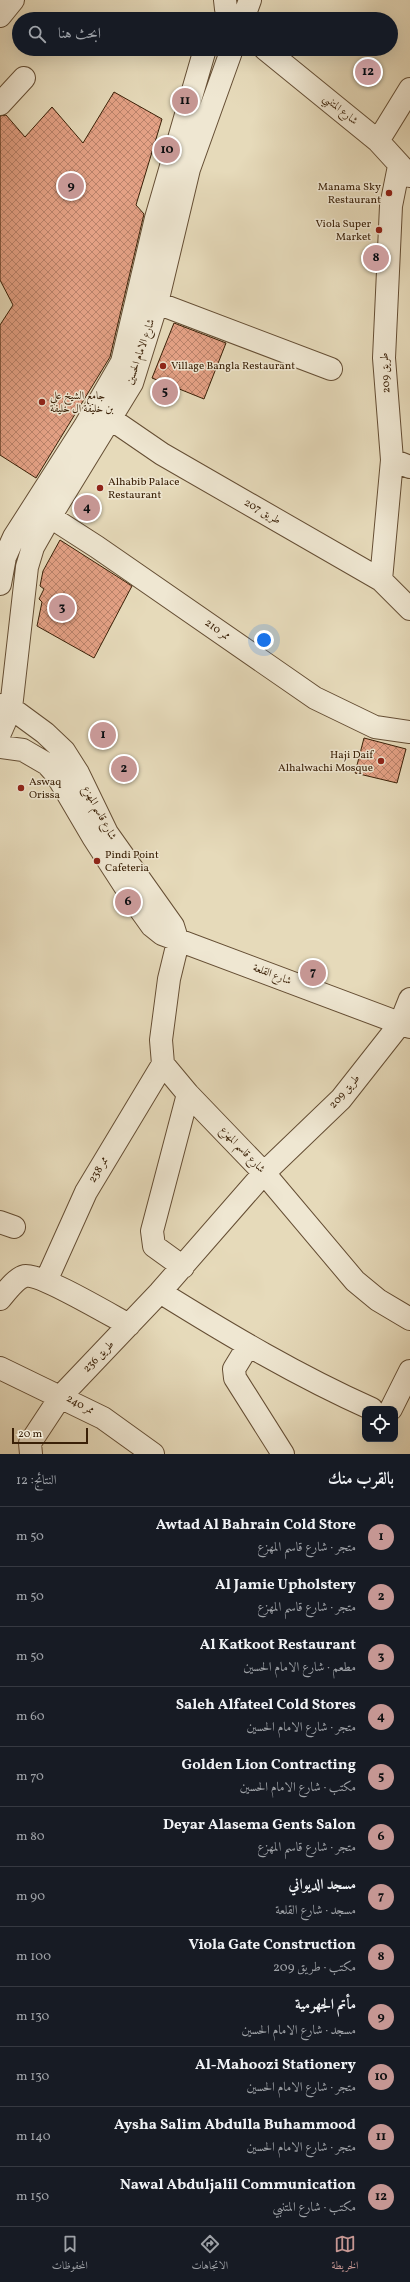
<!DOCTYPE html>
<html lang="ar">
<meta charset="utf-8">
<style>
:root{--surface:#171b24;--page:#20242c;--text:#f1f3f6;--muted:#9ea1a6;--line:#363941;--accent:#c59692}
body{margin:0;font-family:Vollkorn,Amiri,serif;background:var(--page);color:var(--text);direction:rtl}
.controls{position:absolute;right:12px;bottom:12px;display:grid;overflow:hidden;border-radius:8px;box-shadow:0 4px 16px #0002}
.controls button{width:36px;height:36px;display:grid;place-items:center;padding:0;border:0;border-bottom:1px solid var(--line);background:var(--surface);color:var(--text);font:20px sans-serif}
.scale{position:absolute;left:12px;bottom:10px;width:76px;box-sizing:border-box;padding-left:4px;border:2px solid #3a2007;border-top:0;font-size:11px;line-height:14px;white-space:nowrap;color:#3a2007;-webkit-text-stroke:3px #efe7d2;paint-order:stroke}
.you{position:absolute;left:264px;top:640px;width:14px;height:14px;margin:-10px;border:3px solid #fff;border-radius:50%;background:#1a73e8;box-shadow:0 0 0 6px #1a73e833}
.badge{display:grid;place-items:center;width:26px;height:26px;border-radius:50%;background:var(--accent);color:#111;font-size:13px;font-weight:700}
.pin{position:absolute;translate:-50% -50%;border:2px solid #fff;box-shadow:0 1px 4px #0006}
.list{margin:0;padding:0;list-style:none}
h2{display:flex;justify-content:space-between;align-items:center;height:52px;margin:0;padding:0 16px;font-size:17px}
h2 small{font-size:13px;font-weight:400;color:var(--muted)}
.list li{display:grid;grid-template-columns:26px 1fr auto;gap:12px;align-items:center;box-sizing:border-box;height:60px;padding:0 16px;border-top:1px solid var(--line)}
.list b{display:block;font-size:15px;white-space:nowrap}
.list p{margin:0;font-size:13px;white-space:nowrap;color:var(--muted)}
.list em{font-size:13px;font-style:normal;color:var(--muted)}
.icon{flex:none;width:22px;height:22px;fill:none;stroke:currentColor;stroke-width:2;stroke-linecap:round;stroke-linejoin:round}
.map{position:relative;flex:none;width:410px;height:1454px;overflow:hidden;direction:ltr}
.search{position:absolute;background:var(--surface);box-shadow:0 4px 16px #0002;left:12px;right:12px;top:12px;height:44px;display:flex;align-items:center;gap:10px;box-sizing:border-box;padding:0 14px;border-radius:22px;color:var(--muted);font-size:15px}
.sheet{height:772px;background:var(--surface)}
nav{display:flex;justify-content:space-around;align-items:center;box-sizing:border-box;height:56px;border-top:1px solid var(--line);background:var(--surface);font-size:11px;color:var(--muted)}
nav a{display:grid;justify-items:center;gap:2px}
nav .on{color:var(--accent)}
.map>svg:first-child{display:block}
.building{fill:url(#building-cross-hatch);stroke:#3a2007}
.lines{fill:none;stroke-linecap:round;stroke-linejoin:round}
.minor-casing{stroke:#654e34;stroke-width:24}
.minor{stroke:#efe7d2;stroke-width:22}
.poi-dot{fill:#8f2418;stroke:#efe7d2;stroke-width:1.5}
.labels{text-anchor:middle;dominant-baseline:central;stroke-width:3;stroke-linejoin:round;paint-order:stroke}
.street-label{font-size:11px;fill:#3a2007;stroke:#efe7d2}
.poi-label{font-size:11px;fill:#3a2007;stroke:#efe7d2;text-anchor:start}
</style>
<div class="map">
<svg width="410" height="1454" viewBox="0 0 410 1454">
<defs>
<pattern id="building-cross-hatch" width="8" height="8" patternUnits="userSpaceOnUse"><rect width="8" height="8" fill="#e4a185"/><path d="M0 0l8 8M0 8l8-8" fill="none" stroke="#ba836b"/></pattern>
</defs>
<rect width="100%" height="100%" fill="#e6daba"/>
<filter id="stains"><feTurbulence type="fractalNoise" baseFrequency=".005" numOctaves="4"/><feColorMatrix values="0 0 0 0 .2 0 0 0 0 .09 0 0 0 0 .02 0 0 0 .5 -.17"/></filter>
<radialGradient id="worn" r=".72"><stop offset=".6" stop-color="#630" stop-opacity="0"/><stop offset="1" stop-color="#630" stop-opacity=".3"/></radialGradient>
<path class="building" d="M 114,92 L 162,119 L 136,205 L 144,214 L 110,357 L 36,478 L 0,455 L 0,325 L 13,305 L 0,280 L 0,116 L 6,115 L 25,137 L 52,107 L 83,143 Z
M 174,323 L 226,343 L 204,399 L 152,378 Z
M 60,540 L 132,586 L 94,658 L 37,626 L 42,602 L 39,599 L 44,589 L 40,586 L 43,571 Z
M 364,738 L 406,749 L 397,783 L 355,773 Z"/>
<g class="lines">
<g class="minor-casing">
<path id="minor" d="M 225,0 L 226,9 L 232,19
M 0,16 L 13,0
M 243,19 L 250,0
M 265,49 L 378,141 L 410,176
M 0,104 L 24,78
M 378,141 L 410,89
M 157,303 L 331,369
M 111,419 L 162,454 L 381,580 L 410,609
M 392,460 L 410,467
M 38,509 L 97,547 L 315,698 L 375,727 L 410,732
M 381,580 L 392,460 L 384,358 L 391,206 L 399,166
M 0,584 L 5,557 L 14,537 L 85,426 L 122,362 L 156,218 L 205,49
M 0,705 L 11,708 L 45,733 L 64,751 L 78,773 L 107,833 L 173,926 L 178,942 L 169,979 L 161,1040 L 163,1064 L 188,1094 L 264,1173 L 355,1281 L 378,1300 L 410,1319
M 0,733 L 11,708 L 27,567 L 33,547 L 50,517 L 132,383 L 157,303 L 189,169 L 232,49
M 0,747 L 23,750 L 47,764 L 56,774 L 93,837 L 137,905 L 152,926 L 162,934 L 410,1027
M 0,1222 L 14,1227
M 183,1267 L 154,1246 L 152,1231 L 188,1094
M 46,1281 L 86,1192 L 163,1064
M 160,1292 C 229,1335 298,1376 372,1409
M 0,1299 C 6,1292 16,1278 25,1276 C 40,1273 112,1316 129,1325
M 248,1346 L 234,1369 L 235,1378 L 283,1454
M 0,1368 L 103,1418 L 153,1454
M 391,1409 L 410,1371
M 31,1454 L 30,1443 L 61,1396 L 160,1292 L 264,1173 L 341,1099 L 400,1024 L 410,999"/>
</g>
<use href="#minor" class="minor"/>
</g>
<g class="poi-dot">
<circle cx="389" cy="193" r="4"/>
<circle cx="379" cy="230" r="4"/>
<circle cx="163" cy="366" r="4"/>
<circle cx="42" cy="402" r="4"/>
<circle cx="100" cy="488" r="4"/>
<circle cx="381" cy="761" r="4"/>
<circle cx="21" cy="788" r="4"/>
<circle cx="97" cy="861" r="4"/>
</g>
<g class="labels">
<g class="street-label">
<text transform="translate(340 110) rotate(39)">شارع المتنبي</text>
<text transform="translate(141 352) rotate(-71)">شارع الامام الحسين</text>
<text transform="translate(386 373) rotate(-93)">طريق 209</text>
<text transform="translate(262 512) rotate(30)">طريق 207</text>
<text transform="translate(217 630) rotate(35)">ممر 210</text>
<text transform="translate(99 813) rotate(62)">شارع قاسم المهزع</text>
<text transform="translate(272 975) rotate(21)">شارع القلعة</text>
<text transform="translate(345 1092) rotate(-49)">طريق 209</text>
<text transform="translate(242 1150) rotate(46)">شارع قاسم المهزع</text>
<text transform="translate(99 1170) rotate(-59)">ممر 238</text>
<text transform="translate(99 1357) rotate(-46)">طريق 236</text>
<text transform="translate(80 1405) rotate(28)">ممر 240</text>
</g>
<g class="poi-label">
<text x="381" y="187" text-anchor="end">Manama Sky<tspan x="381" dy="13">Restaurant</tspan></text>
<text x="371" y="224" text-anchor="end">Viola Super<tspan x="371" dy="13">Market</tspan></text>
<text x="171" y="366">Village Bangla Restaurant</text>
<text x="50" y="396">جامع الشيخ علي<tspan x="50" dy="13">بن خليفة ال خليفة</tspan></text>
<text x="108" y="482">Alhabib Palace<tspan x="108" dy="13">Restaurant</tspan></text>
<text x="373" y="755" text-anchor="end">Haji Daif<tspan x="373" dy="13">Alhalwachi Mosque</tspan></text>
<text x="29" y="782">Aswaq<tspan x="29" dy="13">Orissa</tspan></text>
<text x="105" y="855">Pindi Point<tspan x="105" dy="13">Cafeteria</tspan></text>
</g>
</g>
<rect width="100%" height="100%" filter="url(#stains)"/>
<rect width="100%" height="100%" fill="url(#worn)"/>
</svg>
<div class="controls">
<button><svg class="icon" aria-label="locate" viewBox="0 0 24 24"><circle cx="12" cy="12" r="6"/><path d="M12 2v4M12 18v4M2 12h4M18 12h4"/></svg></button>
</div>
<div class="scale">20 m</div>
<div class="you"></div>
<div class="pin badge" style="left:103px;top:735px">1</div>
<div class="pin badge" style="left:124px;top:769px">2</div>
<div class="pin badge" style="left:62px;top:608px">3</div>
<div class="pin badge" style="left:87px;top:508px">4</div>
<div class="pin badge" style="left:165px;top:392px">5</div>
<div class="pin badge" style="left:128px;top:902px">6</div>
<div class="pin badge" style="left:313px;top:973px">7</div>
<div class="pin badge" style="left:376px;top:258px">8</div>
<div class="pin badge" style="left:71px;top:186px">9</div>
<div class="pin badge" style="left:167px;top:150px">10</div>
<div class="pin badge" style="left:185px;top:101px">11</div>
<div class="pin badge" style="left:368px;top:72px">12</div>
<div class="search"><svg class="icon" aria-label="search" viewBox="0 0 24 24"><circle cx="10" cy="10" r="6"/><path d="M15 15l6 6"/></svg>ابحث هنا</div>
</div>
<section class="sheet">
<h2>بالقرب منك<small>النتائج: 12</small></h2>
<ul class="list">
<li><span class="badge">1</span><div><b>Awtad Al Bahrain Cold Store</b><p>متجر · شارع قاسم المهزع</p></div><em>50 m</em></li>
<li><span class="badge">2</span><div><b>Al Jamie Upholstery</b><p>متجر · شارع قاسم المهزع</p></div><em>50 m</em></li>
<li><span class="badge">3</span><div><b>Al Katkoot Restaurant</b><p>مطعم · شارع الامام الحسين</p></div><em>50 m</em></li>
<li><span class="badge">4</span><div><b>Saleh Alfateel Cold Stores</b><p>متجر · شارع الامام الحسين</p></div><em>60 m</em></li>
<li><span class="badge">5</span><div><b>Golden Lion Contracting</b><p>مكتب · شارع الامام الحسين</p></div><em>70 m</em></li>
<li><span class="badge">6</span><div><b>Deyar Alasema Gents Salon</b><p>متجر · شارع قاسم المهزع</p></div><em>80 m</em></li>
<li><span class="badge">7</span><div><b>مسجد الديواني</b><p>مسجد · شارع القلعة</p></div><em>90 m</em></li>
<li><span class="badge">8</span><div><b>Viola Gate Construction</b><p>مكتب · طريق 209</p></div><em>100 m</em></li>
<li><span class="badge">9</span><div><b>مأتم الجهرمية</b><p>مسجد · شارع الامام الحسين</p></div><em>130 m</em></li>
<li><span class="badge">10</span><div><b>Al-Mahoozi Stationery</b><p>متجر · شارع الامام الحسين</p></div><em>130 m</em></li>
<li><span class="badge">11</span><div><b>Aysha Salim Abdulla Buhammood</b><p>متجر · شارع الامام الحسين</p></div><em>140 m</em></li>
<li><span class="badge">12</span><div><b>Nawal Abduljalil Communication</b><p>مكتب · شارع المتنبي</p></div><em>150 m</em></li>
</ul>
</section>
<nav>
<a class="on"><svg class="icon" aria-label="map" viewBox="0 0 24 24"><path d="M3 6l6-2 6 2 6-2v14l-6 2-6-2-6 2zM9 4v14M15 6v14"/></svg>الخريطة</a>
<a><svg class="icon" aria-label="directions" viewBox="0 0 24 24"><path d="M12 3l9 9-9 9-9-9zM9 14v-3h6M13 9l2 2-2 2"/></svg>الاتجاهات</a>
<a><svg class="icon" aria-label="saved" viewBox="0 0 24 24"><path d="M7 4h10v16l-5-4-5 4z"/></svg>المحفوظات</a>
</nav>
